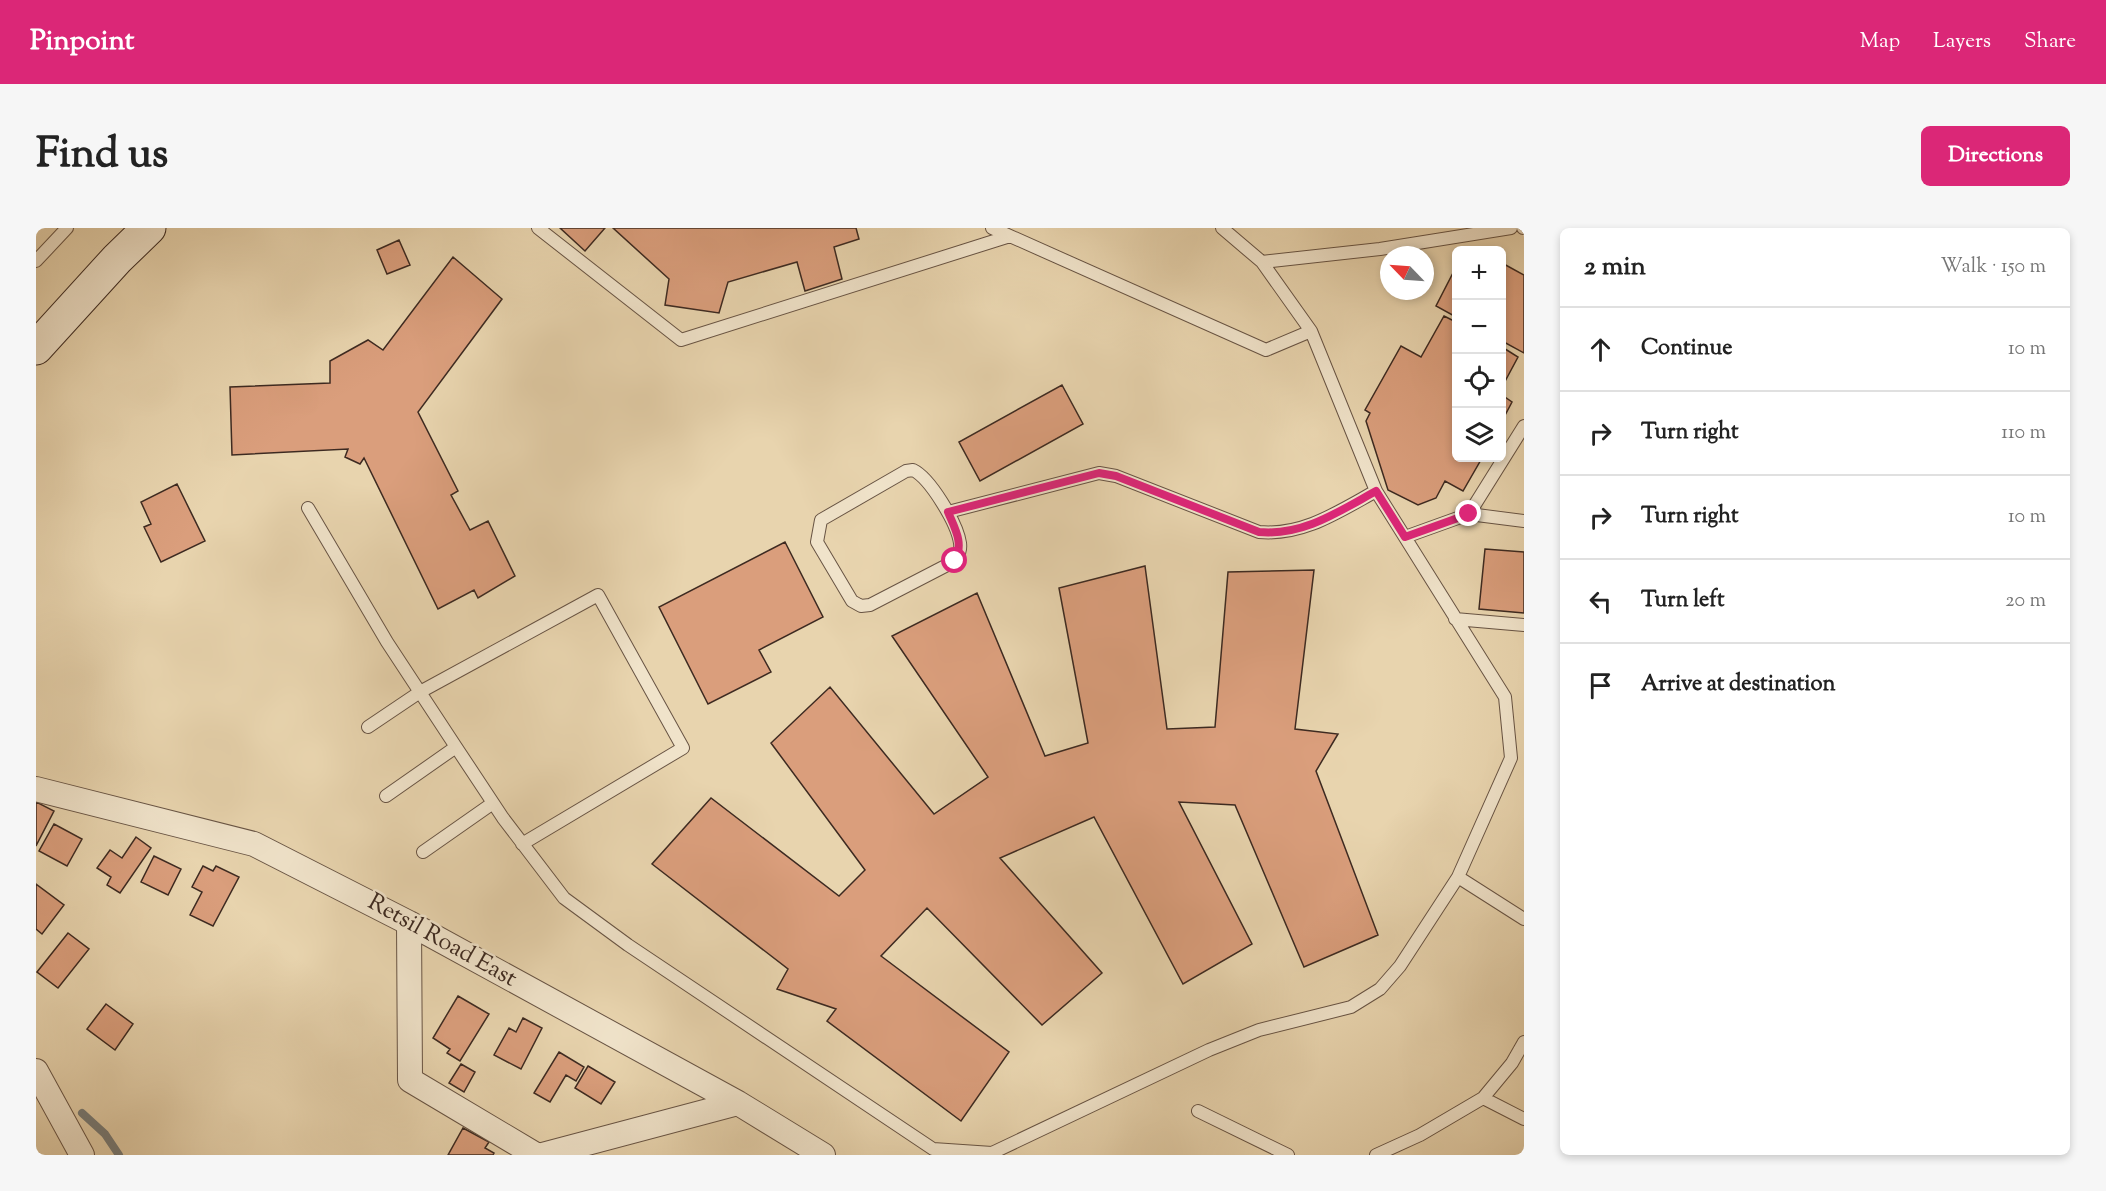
<!DOCTYPE html>
<meta charset="utf-8">
<style>
:root{--surface:#fff;--page:#f6f6f6;--text:#222;--muted:#767676;--line:#e0e0e0;--accent:#db2777}
body{margin:0;font-family:"Sorts Mill Goudy",serif;background:var(--page);color:var(--text)}
.controls{position:absolute;right:18px;top:18px;display:grid;overflow:hidden;border-radius:9px;box-shadow:0 3px 9px #0003}
.controls button{width:54px;height:54px;display:grid;place-items:center;padding:0;border:0;border-bottom:2px solid var(--line);background:var(--surface);color:var(--text);font:30px sans-serif}
.compass{position:absolute;left:1344px;top:18px;width:54px;height:54px;border-radius:50%;background:var(--surface);box-shadow:0 3px 9px #0003;rotate:295deg}
.stop{position:absolute;width:18px;height:18px;margin:-14px;border:4px solid #db2777;border-radius:50%;background:#fff}
.stop.end{background:#db2777;border-color:#fff;box-shadow:0 2px 6px #0008}
.list{margin:0;padding:0;list-style:none}
h2{display:flex;justify-content:space-between;align-items:center;height:78px;margin:0;padding:0 24px;font-size:26px}
h2 small{font-size:20px;font-weight:400;color:var(--muted)}
.list li{display:grid;grid-template-columns:39px 1fr auto;gap:18px;align-items:center;box-sizing:border-box;height:84px;padding:0 24px;border-top:2px solid var(--line)}
.list b{display:block;font-size:22px;white-space:nowrap}
.list em{font-size:20px;font-style:normal;color:var(--muted)}
.icon{flex:none;width:33px;height:33px;fill:none;stroke:currentColor;stroke-width:2;stroke-linecap:round;stroke-linejoin:round}
.map{position:relative;flex:none;width:1488px;height:927px;overflow:hidden;border-radius:9px}
header{display:flex;align-items:center;gap:36px;box-sizing:border-box;height:84px;padding:0 30px;background:var(--accent);color:#fff}
header strong{font-size:28px}
nav{display:flex;gap:33px;margin-inline-start:auto;font-size:21px}
.intro{display:flex;align-items:center;justify-content:space-between;box-sizing:border-box;height:144px;padding:0 36px}
h1{margin:0;font-size:42px}
.button{padding:15px 27px;border-radius:9px;background:var(--accent);color:#fff;font-size:21px;font-weight:700}
main{display:flex;gap:36px;padding:0 36px}
aside{flex:1;background:var(--surface);border-radius:9px;box-shadow:0 3px 9px #0003}
.map>svg:first-child{display:block}
.lines{fill:none;stroke-linecap:round;stroke-linejoin:round}
.stream{stroke:#777d7b;stroke-width:8}
.building{fill:#da9e7c;stroke:#3d2a21;stroke-width:1.5}
.service-casing{stroke:#685444;stroke-width:14}
.minor-casing{stroke:#685444;stroke-width:26}
.secondary-casing{stroke:#3d2a21;stroke-width:35}
.service{stroke:#f0e3ca;stroke-width:12}
.minor{stroke:#f0e3ca;stroke-width:24}
.secondary{stroke:#f0e3ca;stroke-width:33}
.route{stroke:#db2777;stroke-width:8}
.labels{text-anchor:middle;dominant-baseline:central;stroke-width:5;stroke-linejoin:round;paint-order:stroke}
.street-label{font-size:24px;fill:#3d2a21;stroke:#f0e3ca}
</style>
<header>
<strong>Pinpoint</strong>
<nav><a>Map</a><a>Layers</a><a>Share</a></nav>
</header>
<div class="intro"><h1>Find us</h1><a class="button">Directions</a></div>
<main>
<div class="map">
<svg width="1488" height="927" viewBox="0 0 1488 927">
<rect width="100%" height="100%" fill="#e8d4ae"/>
<filter id="stains"><feTurbulence type="fractalNoise" baseFrequency=".00333" numOctaves="4"/><feColorMatrix values="0 0 0 0 .2 0 0 0 0 .09 0 0 0 0 .02 0 0 0 .5 -.17"/></filter>
<radialGradient id="worn" r=".72"><stop offset=".6" stop-color="#630" stop-opacity="0"/><stop offset="1" stop-color="#630" stop-opacity=".3"/></radialGradient>
<g class="lines">
<path class="stream" d="M 46,885 L 69,906 L 83,927"/>
</g>
<path class="building" d="M 524,0 L 569,0 L 549,23 Z
M 577,0 L 820,0 L 823,11 L 798,19 L 806,51 L 769,63 L 761,34 L 692,54 L 683,85 L 629,77 L 633,51 Z
M 363,12 L 374,37 L 351,46 L 341,22 Z
M 417,29 L 466,71 L 382,184 L 422,263 L 415,267 L 434,302 L 452,293 L 479,348 L 442,370 L 438,362 L 402,381 L 328,230 L 324,236 L 309,229 L 312,221 L 196,227 L 194,159 L 294,155 L 294,133 L 332,112 L 347,122 Z
M 1466,35 L 1488,47 L 1488,125 L 1466,113 Z
M 1420,39 L 1420,89 L 1400,78 Z
M 1408,88 L 1420,94 L 1420,230 L 1446,230 L 1427,263 L 1409,253 L 1400,270 L 1382,277 L 1352,262 L 1330,193 L 1334,185 L 1329,182 L 1365,118 L 1385,129 Z
M 1466,119 L 1482,129 L 1466,159 Z
M 1026,157 L 1047,196 L 944,253 L 923,214 Z
M 1466,167 L 1476,174 L 1466,193 Z
M 141,256 L 169,313 L 125,334 L 108,299 L 115,296 L 105,274 Z
M 749,314 L 787,389 L 723,422 L 735,444 L 672,476 L 623,379 Z
M 1449,321 L 1488,324 L 1488,385 L 1443,381 Z
M 1109,338 L 1131,501 L 1179,499 L 1192,344 L 1278,342 L 1259,501 L 1302,506 L 1280,543 L 1342,707 L 1268,739 L 1199,577 L 1143,574 L 1216,716 L 1147,756 L 1058,589 L 964,630 L 1066,745 L 1006,797 L 891,680 L 845,728 L 973,824 L 925,893 L 791,793 L 800,781 L 741,761 L 752,741 L 616,636 L 675,570 L 803,668 L 829,642 L 735,515 L 794,459 L 898,586 L 952,549 L 856,408 L 941,365 L 1009,528 L 1052,515 L 1023,360 Z
M 0,574 L 18,583 L 0,618 Z
M 18,596 L 46,611 L 31,638 L 3,623 Z
M 100,609 L 115,620 L 84,665 L 71,657 L 75,649 L 61,640 L 74,622 L 86,630 Z
M 118,628 L 145,641 L 132,667 L 105,654 Z
M 167,638 L 177,643 L 180,638 L 203,649 L 177,698 L 154,687 L 166,664 L 156,659 Z
M 0,656 L 28,677 L 6,706 L 0,701 Z
M 32,705 L 53,721 L 22,760 L 1,744 Z
M 422,768 L 453,786 L 424,833 L 411,825 L 414,821 L 397,810 Z
M 70,776 L 97,796 L 79,822 L 51,801 Z
M 487,790 L 506,800 L 485,841 L 458,827 L 473,800 L 480,804 Z
M 523,824 L 548,839 L 540,853 L 530,847 L 514,874 L 498,865 Z
M 425,836 L 439,844 L 428,864 L 413,855 Z
M 552,838 L 579,854 L 565,876 L 539,860 Z
M 427,900 L 453,914 L 449,920 L 458,925 L 457,927 L 412,927 Z"/>
<g class="lines">
<g class="service-casing">
<path id="service" d="M 502,0 L 645,112 L 974,8
M 956,0 L 1230,122 L 1275,103
M 1487,0 L 1488,0
M 0,33 L 31,0
M 1226,34 L 1344,21 L 1475,0
M 877,242 C 894,250 921,295 924,315 C 925,322 923,326 919,333 L 834,377 L 825,378 L 816,373 L 781,314 L 785,292 L 870,243 Z
M 272,280 L 351,414 L 420,519 L 467,590 L 528,670 L 592,717 L 897,921 L 956,925 L 1173,822 L 1223,802 L 1315,779 L 1344,761 L 1364,738 L 1422,649 L 1475,530 L 1469,469 L 1340,263 L 1275,103 L 1226,34 L 1186,0
M 912,284 L 1063,245 L 1080,248 L 1223,304 C 1267,308 1302,284 1340,263
M 1433,286 L 1488,293
M 1369,309 L 1433,286 L 1488,198
M 1419,391 L 1488,397
M 332,499 L 384,464 L 562,367 L 647,520 L 486,616
M 350,568 L 420,519
M 387,624 L 457,575
M 1422,649 L 1488,691
M 1447,870 L 1488,891
M 1162,883 L 1252,927
M 1340,927 L 1384,907 L 1447,870 L 1476,835 L 1488,814"/>
</g>
<g class="minor-casing">
<path id="minor" d="M 0,561 L 218,616 L 373,695 L 702,875 L 787,927
M 373,695 L 374,852 L 500,927
M 0,843 L 46,927
M 506,927 L 702,875"/>
</g>
<g class="secondary-casing">
<path id="secondary" d="M 0,120 L 81,31 L 113,0"/>
</g>
<use href="#service" class="service"/>
<use href="#minor" class="minor"/>
<use href="#secondary" class="secondary"/>
</g>
<g class="lines">
<path class="route" d="M 919,333 C 928,315 919,301 912,284 L 1063,245 L 1080,248 L 1223,304 C 1267,308 1302,284 1340,263 L 1369,309 L 1433,286"/>
</g>
<g class="labels">
<g class="street-label">
<text transform="translate(406 713) rotate(29)">Retsil Road East</text>
</g>
</g>
<rect width="100%" height="100%" filter="url(#stains)"/>
<rect width="100%" height="100%" fill="url(#worn)"/>
</svg>
<div class="controls">
<button>+</button>
<button>−</button>
<button><svg class="icon" aria-label="locate" viewBox="0 0 24 24"><circle cx="12" cy="12" r="6"/><path d="M12 2v4M12 18v4M2 12h4M18 12h4"/></svg></button>
<button><svg class="icon" aria-label="layers" viewBox="0 0 24 24"><path d="M12 4l9 5-9 5-9-5zM3 14l9 5 9-5"/></svg></button>
</div>
<svg class="compass" viewBox="-18 -18 36 36"><path d="M0-13l5 13h-10z" fill="#e53935"/><path d="M0 13l5-13h-10z" fill="#767676"/></svg>
<div class="stop" style="left:919px;top:333px"></div>
<div class="stop end" style="left:1433px;top:286px"></div>
</div>
<aside>
<h2>2 min<small>Walk · 150 m</small></h2>
<ul class="list">
<li><svg class="icon" aria-label="ahead" viewBox="0 0 24 24"><path d="M12 20V5M6 11l6-6 6 6"/></svg><div><b>Continue</b></div><em>10 m</em></li>
<li><svg class="icon" aria-label="right" viewBox="0 0 24 24"><path d="M7 20v-9h11M14 6l5 5-5 5"/></svg><div><b>Turn right</b></div><em>110 m</em></li>
<li><svg class="icon" aria-label="right" viewBox="0 0 24 24"><path d="M7 20v-9h11M14 6l5 5-5 5"/></svg><div><b>Turn right</b></div><em>10 m</em></li>
<li><svg class="icon" aria-label="left" viewBox="0 0 24 24"><path d="M17 20v-9H6M10 6l-5 5 5 5"/></svg><div><b>Turn left</b></div><em>20 m</em></li>
<li><svg class="icon" aria-label="arrive" viewBox="0 0 24 24"><path d="M6 21V4h12l-3 4 3 4H6"/></svg><div><b>Arrive at destination</b></div></li>
</ul>
</aside>
</main>
